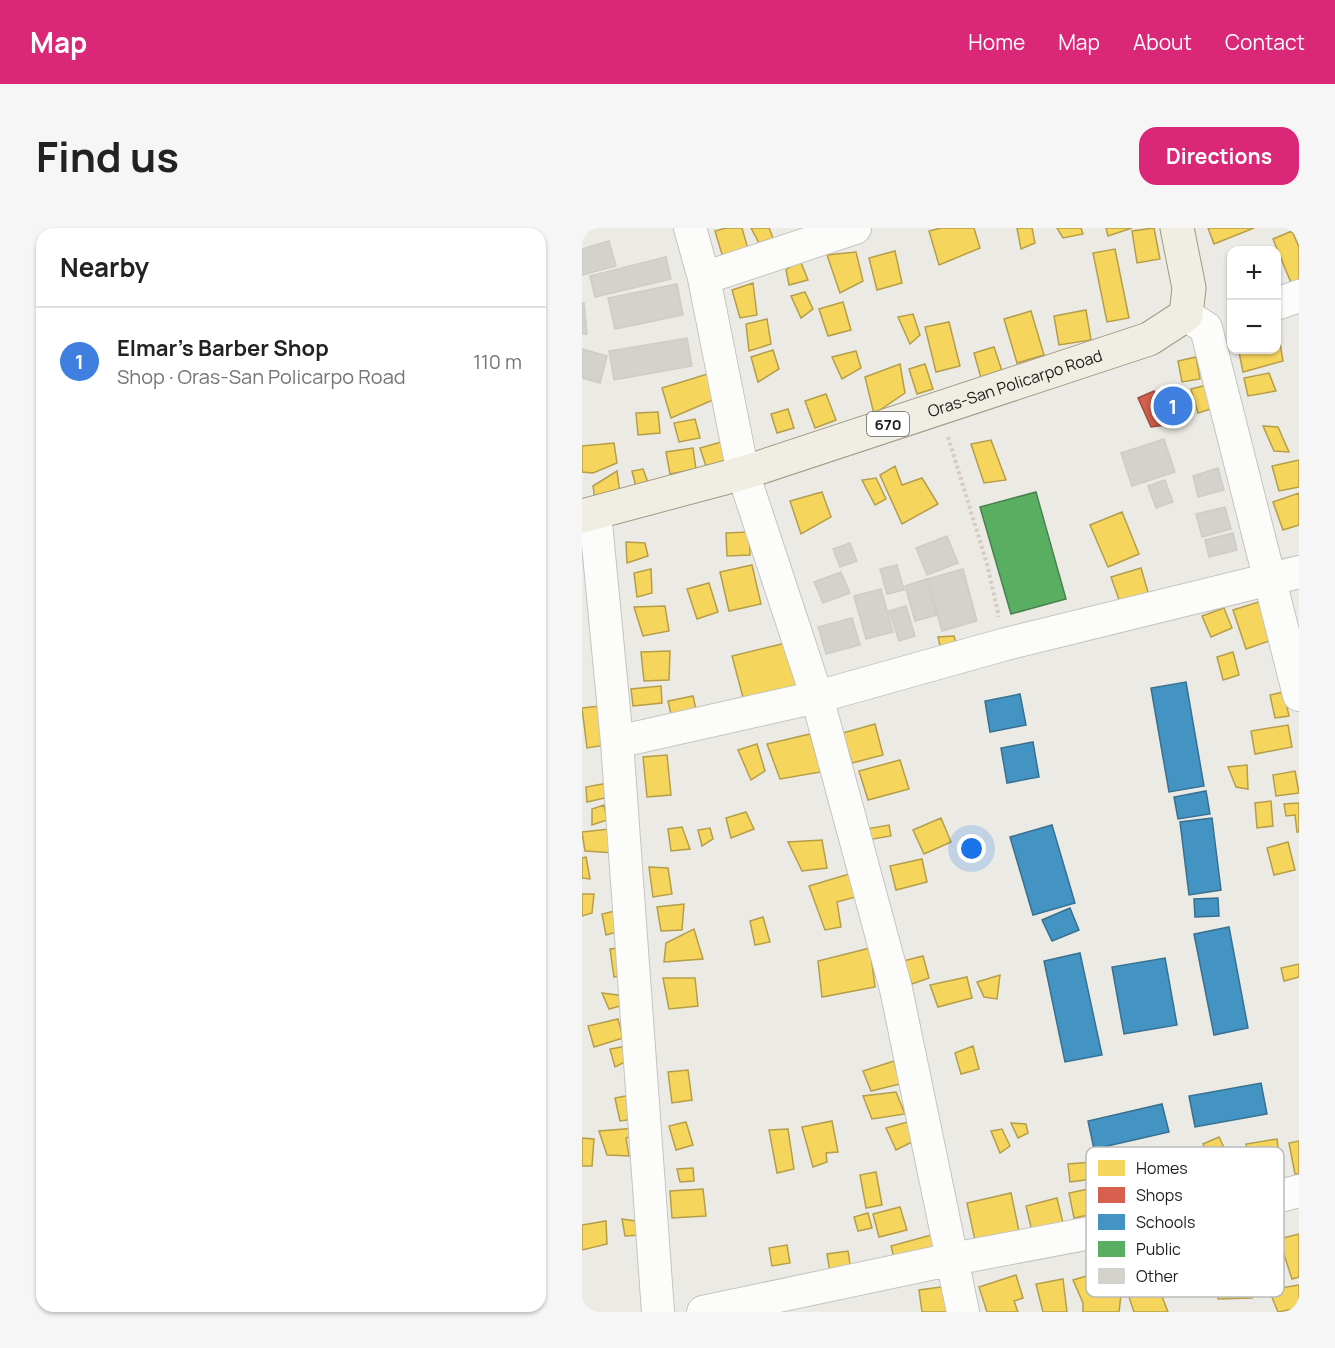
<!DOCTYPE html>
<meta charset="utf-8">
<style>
:root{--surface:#fff;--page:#f6f6f6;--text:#222;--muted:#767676;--line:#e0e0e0;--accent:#db2777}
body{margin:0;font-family:Manrope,sans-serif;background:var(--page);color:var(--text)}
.controls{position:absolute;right:18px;top:18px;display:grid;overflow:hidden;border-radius:12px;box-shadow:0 2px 4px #0004}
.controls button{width:54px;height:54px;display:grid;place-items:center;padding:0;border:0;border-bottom:2px solid var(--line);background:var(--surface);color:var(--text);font:30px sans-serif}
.you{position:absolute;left:390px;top:621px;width:21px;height:21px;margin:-15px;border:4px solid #fff;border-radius:50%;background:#1a73e8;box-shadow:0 0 0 9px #1a73e833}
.badge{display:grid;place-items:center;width:39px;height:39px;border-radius:50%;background:var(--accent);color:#fff;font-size:20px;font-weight:700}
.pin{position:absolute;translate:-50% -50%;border:3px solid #fff;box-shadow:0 2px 6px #0006}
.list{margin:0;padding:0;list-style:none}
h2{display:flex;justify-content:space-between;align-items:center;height:78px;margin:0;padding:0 24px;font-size:26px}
h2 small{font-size:20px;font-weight:400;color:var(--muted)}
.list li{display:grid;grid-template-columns:39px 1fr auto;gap:18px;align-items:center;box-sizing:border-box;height:108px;padding:0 24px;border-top:2px solid var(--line)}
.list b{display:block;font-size:22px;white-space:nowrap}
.list p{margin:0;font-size:20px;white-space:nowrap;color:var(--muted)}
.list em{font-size:20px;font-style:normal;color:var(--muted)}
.map{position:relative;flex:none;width:717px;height:1084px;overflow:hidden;border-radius:18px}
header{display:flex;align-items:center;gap:36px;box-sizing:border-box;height:84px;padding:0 30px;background:var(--accent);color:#fff}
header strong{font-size:28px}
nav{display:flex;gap:33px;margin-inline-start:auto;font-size:21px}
.intro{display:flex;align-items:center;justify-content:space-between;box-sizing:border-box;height:144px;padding:0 36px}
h1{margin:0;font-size:42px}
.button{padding:15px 27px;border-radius:18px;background:var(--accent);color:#fff;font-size:21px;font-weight:700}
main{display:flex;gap:36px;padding:0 36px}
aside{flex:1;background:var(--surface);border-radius:18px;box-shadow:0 2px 4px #0004}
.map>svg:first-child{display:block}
.homes{fill:#f6d55c;stroke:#b59e49;stroke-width:1.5}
.shops{fill:#d6604d;stroke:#9e4c3f;stroke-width:1.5}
.schools{fill:#4393c3;stroke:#387091;stroke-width:1.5}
.public{fill:#5aae61;stroke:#48824d;stroke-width:1.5}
.building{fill:#d4d2cd;stroke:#cfccc5;stroke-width:1.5}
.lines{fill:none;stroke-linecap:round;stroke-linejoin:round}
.minor-casing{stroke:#c4c4c1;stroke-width:34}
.primary-casing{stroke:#a29b82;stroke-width:35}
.path{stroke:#d7c9c4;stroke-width:4;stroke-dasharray:3 3;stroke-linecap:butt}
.minor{stroke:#fcfcfb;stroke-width:32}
.primary{stroke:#f0ede3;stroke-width:33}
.labels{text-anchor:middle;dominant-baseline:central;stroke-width:6;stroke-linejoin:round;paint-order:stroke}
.shield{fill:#fff;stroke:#616161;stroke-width:1.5}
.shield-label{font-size:15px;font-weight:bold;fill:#1d1d1d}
.street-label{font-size:16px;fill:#1d1d1d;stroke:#fff}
.key{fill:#fff;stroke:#bbb;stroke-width:1.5}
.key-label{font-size:16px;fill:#1d1d1d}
</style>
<header>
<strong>Map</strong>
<nav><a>Home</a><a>Map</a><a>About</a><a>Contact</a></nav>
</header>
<div class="intro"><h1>Find us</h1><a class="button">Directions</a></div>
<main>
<aside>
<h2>Nearby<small></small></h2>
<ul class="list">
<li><span class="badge" style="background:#3f7fe0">1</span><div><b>Elmar's Barber Shop</b><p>Shop · Oras-San Policarpo Road</p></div><em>110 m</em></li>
</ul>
</aside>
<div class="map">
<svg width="717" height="1084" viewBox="0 0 717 1084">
<rect width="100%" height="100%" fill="#eceae4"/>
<path class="homes" d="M 144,0 L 160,0 L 166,21 L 142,33 L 133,3 Z
M 169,0 L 187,0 L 191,10 L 177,15 Z
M 359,0 L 392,0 L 398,20 L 357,37 L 347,3 Z
M 435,0 L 450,0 L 453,15 L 439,21 Z
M 475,0 L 499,0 L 501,6 L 481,10 Z
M 524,0 L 550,0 L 526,8 Z
M 572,0 L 578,31 L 555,35 L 550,3 Z
M 626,0 L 672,0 L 632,16 Z
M 710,3 L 717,19 L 717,60 L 712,62 L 691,11 Z
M 533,21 L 547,90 L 525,94 L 511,25 Z
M 313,23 L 320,55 L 295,62 L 287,30 Z
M 274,24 L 281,53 L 258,65 L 245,27 Z
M 218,32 L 226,52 L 207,57 L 204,42 Z
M 171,55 L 175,87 L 158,90 L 150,62 Z
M 223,64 L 231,81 L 219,90 L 209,68 Z
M 261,74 L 269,102 L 246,108 L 237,81 Z
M 504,82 L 509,112 L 477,117 L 472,88 Z
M 449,83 L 462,127 L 435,135 L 422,91 Z
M 331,86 L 338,107 L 328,116 L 316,89 Z
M 185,91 L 189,116 L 167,123 L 164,96 Z
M 367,94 L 378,138 L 354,144 L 343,99 Z
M 698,115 L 701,133 L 661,144 L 657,124 L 694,122 L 694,116 Z
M 412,119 L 420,143 L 399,150 L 392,125 Z
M 191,122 L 197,141 L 176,154 L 169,129 Z
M 274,123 L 279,140 L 260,151 L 250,129 Z
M 614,129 L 618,151 L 600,154 L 596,133 Z
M 318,136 L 323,165 L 292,186 L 283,149 Z
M 343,136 L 351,161 L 335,166 L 327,141 Z
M 132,144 L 131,172 L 89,190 L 80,160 Z
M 687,145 L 694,163 L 666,168 L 662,150 Z
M 625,157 L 632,180 L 616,185 L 609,161 Z
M 244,166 L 254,192 L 233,200 L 223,173 Z
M 206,181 L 212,200 L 195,205 L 189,186 Z
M 76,184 L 78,205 L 56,207 L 54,185 Z
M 113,191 L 118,210 L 97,214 L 92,195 Z
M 681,198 L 696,199 L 707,224 L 692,223 Z
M 409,212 L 424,252 L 402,255 L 389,216 Z
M 143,213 L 149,232 L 124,238 L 118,220 Z
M 32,215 L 35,235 L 11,245 L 0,244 L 0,218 Z
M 111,220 L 114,241 L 88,246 L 84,224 Z
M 717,232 L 717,259 L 697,263 L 690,238 Z
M 313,238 L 320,257 L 340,250 L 356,276 L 320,296 L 298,247 Z
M 61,241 L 68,260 L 56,267 L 50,243 Z
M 35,243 L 38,265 L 14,278 L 11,258 Z
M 294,250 L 304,271 L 293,277 L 280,252 Z
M 240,264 L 249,289 L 219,306 L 208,273 Z
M 717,265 L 717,297 L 701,302 L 691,274 Z
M 540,284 L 557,326 L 526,339 L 508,297 Z
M 167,304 L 168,327 L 145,328 L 144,305 Z
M 44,314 L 63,315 L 66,328 L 45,335 Z
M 170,337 L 179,376 L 147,383 L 138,344 Z
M 559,340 L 568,371 L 540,380 L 529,349 Z
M 69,341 L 70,365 L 55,369 L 52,345 Z
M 127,355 L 136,384 L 115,391 L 105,361 Z
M 680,373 L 693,411 L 664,421 L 651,382 Z
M 83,378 L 87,403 L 61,408 L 52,379 Z
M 642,380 L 650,400 L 629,409 L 620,388 Z
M 372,408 L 376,422 L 360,426 L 356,409 Z
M 204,415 L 217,464 L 163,477 L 150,428 Z
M 88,423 L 87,452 L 62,453 L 59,424 Z
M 651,424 L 657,447 L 641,452 L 635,429 Z
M 79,458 L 80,475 L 51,478 L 49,461 Z
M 702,464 L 707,488 L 693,490 L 688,467 Z
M 111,468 L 116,490 L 91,495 L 86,473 Z
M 18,478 L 24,517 L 5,520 L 0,480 Z
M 293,496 L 301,527 L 270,535 L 261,505 Z
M 706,497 L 710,519 L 673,526 L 669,503 Z
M 228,506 L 239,544 L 198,551 L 185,516 Z
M 175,516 L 183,543 L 169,552 L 156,522 Z
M 85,527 L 89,567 L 65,569 L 61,529 Z
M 318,532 L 327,561 L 286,572 L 277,543 Z
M 665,537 L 666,561 L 654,559 L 646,539 Z
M 713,543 L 717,565 L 694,568 L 691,547 Z
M 26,555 L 27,569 L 5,574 L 4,559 Z
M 689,573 L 691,598 L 675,600 L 673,575 Z
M 717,575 L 717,604 L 715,604 L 713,587 L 704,588 L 702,576 Z
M 22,577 L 25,592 L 10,597 L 10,581 Z
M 164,584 L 172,601 L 149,610 L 144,590 Z
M 359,590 L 369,614 L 342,626 L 331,602 Z
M 307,597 L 309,608 L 285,612 L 284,601 Z
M 100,599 L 108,621 L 89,623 L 86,601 Z
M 36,600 L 33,625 L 3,623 L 0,604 Z
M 128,600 L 131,611 L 120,618 L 116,602 Z
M 240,612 L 245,640 L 220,643 L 206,614 Z
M 706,614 L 713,642 L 692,647 L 685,620 Z
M 4,629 L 8,651 L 0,650 L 0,630 Z
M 340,631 L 345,654 L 314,662 L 308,638 Z
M 67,639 L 86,640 L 90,666 L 71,669 Z
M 274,644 L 277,668 L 255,674 L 259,699 L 243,702 L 227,658 Z
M 0,666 L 12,666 L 10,685 L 0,688 Z
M 102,676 L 100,702 L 79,703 L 75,679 Z
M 45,680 L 41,702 L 24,707 L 20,686 Z
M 181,689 L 188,714 L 173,717 L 168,693 Z
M 112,701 L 121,731 L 82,734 L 84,715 Z
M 47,719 L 48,745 L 32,749 L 28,721 Z
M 288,720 L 293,759 L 240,769 L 236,733 Z
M 341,728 L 347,750 L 330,756 L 321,733 Z
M 717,736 L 717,749 L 702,753 L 699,740 Z
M 418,747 L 415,771 L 402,769 L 395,754 Z
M 385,749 L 390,770 L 356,779 L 348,757 Z
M 81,750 L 113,750 L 116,778 L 87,781 Z
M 20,765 L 43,768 L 42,777 L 27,781 Z
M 36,791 L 41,810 L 12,819 L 6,798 Z
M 45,818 L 45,833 L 33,839 L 28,821 Z
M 391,818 L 397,841 L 379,846 L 373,825 Z
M 312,833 L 318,856 L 289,863 L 281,843 Z
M 106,842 L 110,872 L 90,875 L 86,844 Z
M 314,864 L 323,886 L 290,891 L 281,868 Z
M 54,866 L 52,891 L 38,893 L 33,870 Z
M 250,893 L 256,924 L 244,925 L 245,934 L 231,939 L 220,899 Z
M 329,893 L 332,913 L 314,922 L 304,900 Z
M 104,894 L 111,917 L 94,922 L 87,898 Z
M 429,895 L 444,896 L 446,905 L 436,910 Z
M 54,900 L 55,907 L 44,910 L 47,928 L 25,927 L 17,903 Z
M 206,901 L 212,941 L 195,945 L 187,902 Z
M 420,901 L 428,918 L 418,925 L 409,903 Z
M 637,909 L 647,930 L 631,937 L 621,916 Z
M 0,910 L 12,911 L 10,938 L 0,938 Z
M 695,911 L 697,926 L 690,927 L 694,950 L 670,953 L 664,916 Z
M 717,913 L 717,946 L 713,946 L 707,915 Z
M 509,934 L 511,951 L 488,954 L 486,936 Z
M 111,940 L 112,953 L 98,954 L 95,941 Z
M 294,944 L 300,977 L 284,980 L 278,947 Z
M 511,960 L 516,985 L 492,990 L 487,965 Z
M 121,961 L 124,988 L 90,990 L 88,963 Z
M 429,965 L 438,1008 L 394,1017 L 385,975 Z
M 475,970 L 481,995 L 450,1003 L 444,978 Z
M 318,979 L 325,1002 L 297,1009 L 291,986 Z
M 286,985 L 290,1000 L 276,1003 L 272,989 Z
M 40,991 L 60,994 L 59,1007 L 43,1008 Z
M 24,993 L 25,1016 L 0,1022 L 0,997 Z
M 353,1006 L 359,1030 L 315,1042 L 309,1018 Z
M 717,1006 L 717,1049 L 710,1051 L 697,1011 Z
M 205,1017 L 208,1035 L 190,1038 L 187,1020 Z
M 661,1019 L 670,1070 L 636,1071 L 627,1022 Z
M 266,1023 L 269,1042 L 248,1045 L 245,1026 Z
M 528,1041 L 539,1067 L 537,1084 L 501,1084 L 501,1075 L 491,1052 Z
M 434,1047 L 441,1070 L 432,1073 L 436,1084 L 405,1084 L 397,1059 Z
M 481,1051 L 485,1084 L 461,1084 L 454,1056 Z
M 717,1057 L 717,1080 L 696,1084 L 687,1062 Z
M 366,1058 L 370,1084 L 340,1084 L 337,1062 Z
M 576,1058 L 586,1084 L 552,1084 L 545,1063 Z"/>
<path class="shops" d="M 572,163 L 584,197 L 569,199 L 556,170 Z
M 593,163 L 602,191 L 590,197 L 580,165 Z"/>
<path class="schools" d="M 604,454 L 622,558 L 587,564 L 569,460 Z
M 438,466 L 444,497 L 408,504 L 403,473 Z
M 451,514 L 457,549 L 425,555 L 419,520 Z
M 624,563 L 628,586 L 596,591 L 592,569 Z
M 630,590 L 639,662 L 607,667 L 598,594 Z
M 470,597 L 493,675 L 451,687 L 428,609 Z
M 636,670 L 637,688 L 613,689 L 612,671 Z
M 488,680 L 497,702 L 470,713 L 460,692 Z
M 647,699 L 666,800 L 632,807 L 612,706 Z
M 498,725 L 520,827 L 483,834 L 462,733 Z
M 583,730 L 595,797 L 542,806 L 530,739 Z
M 679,855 L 685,886 L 613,899 L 607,868 Z
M 580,876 L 587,904 L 512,921 L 506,893 Z"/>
<path class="public" d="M 454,264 L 484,371 L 429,386 L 398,279 Z"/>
<path class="building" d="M 27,13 L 34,38 L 0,47 L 0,21 Z
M 84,29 L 89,51 L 13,69 L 8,48 Z
M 95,56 L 101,87 L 33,101 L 26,70 Z
M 0,75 L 2,75 L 5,106 L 0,106 Z
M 105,110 L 110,138 L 32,152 L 27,123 Z
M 0,121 L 25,128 L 18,155 L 0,150 Z
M 582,211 L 593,244 L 550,258 L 539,225 Z
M 636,240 L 642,262 L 616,269 L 611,248 Z
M 583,252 L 591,274 L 574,280 L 566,258 Z
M 643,279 L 649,301 L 620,309 L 614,286 Z
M 651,305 L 655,322 L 627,329 L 623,312 Z
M 365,308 L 376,335 L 345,347 L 334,320 Z
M 268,315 L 275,333 L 258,339 L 251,321 Z
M 315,337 L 322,362 L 305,366 L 298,341 Z
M 381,341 L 395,393 L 360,403 L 345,351 Z
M 259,344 L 268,365 L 241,375 L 232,354 Z
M 345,351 L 355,387 L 333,393 L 323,358 Z
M 299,361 L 311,404 L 284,411 L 272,368 Z
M 324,378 L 333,408 L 317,413 L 307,383 Z
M 270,390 L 278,417 L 244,426 L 236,399 Z"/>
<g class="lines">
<g class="minor-casing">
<path id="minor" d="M 108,0 L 122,50 L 161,245 L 235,469 L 314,761 L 381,1084
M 122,50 L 273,0
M 694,76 L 717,68
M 604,87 L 624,100 L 717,467
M 13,285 L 35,514
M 76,1084 L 35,514 L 235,469 L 424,416 L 717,344
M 121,1084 L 371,1031 L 683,972 L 717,963"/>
</g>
<g class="primary-casing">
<g id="primary">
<path id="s1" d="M 0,288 L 161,245 L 567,111 L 604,87 L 607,60 L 595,0"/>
</g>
</g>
<path class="path" d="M 366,209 L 405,336 L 417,389"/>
<use href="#minor" class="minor"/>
<use href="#primary" class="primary"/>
</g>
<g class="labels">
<rect class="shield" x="285" y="184" width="42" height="24" rx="4.5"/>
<g class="shield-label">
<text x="306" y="196">670</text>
</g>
<g class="street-label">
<text stroke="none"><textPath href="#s1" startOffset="453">Oras-San Policarpo Road</textPath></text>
</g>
</g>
<rect x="504" y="919" width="198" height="150" rx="9" class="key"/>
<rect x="516" y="932" width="27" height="16" fill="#f6d55c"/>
<rect x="516" y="959" width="27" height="16" fill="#d6604d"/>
<rect x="516" y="986" width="27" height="16" fill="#4393c3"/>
<rect x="516" y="1013" width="27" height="16" fill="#5aae61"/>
<rect x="516" y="1040" width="27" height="16" fill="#d4d2cd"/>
<g class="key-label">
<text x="554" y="946">Homes</text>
<text x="554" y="973">Shops</text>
<text x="554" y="1000">Schools</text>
<text x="554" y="1027">Public</text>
<text x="554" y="1054">Other</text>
</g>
</svg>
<div class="controls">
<button>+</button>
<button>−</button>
</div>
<div class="you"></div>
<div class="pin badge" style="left:591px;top:178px;background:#3f7fe0">1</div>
</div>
</main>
